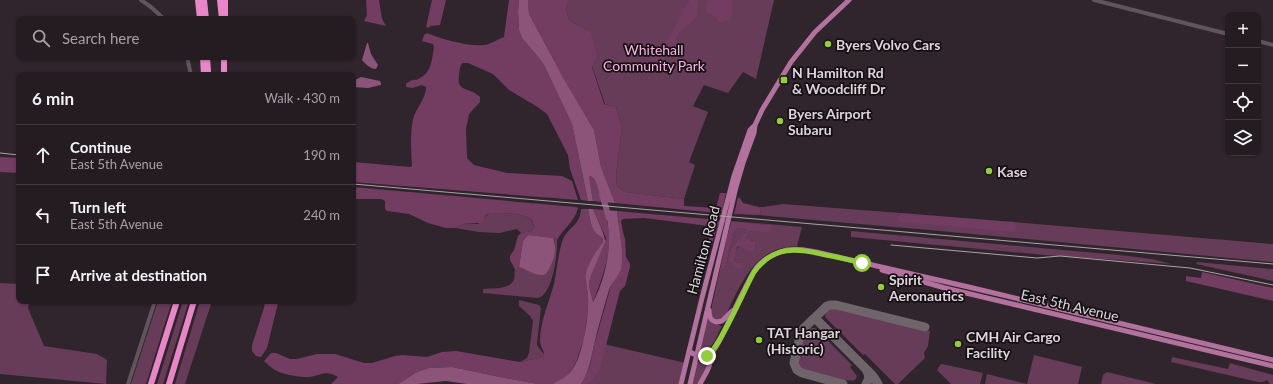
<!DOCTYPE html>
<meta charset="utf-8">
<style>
:root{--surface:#241c21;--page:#2c252a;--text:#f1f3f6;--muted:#a3a1a5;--line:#413a3f}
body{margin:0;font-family:Lato,sans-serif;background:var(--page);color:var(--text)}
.controls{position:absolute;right:12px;top:12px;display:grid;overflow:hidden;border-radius:8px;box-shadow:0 1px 3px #0004}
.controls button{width:36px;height:36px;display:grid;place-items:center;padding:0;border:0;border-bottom:1px solid var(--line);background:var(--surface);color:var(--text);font:20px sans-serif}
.stop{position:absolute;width:12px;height:12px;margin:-9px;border:3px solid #93cc3d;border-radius:50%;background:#fff}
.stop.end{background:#93cc3d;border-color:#fff;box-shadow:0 1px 4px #0008}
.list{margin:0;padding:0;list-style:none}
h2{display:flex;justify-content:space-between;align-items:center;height:52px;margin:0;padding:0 16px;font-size:17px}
h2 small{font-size:13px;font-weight:400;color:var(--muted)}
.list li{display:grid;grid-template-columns:26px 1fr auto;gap:12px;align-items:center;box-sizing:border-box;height:60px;padding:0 16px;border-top:1px solid var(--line)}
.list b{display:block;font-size:15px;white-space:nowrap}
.list p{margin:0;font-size:13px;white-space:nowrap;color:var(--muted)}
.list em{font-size:13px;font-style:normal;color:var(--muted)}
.icon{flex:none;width:22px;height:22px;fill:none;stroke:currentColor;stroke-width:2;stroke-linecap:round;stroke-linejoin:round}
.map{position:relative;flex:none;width:1273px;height:384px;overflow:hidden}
.search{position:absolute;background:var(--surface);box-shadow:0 1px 3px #0004;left:16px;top:16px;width:340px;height:44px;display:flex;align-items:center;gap:10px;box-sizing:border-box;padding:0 14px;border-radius:8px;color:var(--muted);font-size:15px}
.panel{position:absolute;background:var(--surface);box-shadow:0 1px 3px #0004;left:16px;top:72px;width:340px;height:232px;border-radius:8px}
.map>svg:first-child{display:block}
.green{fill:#663c58}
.forest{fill:#723d61}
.water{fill:#8c5479}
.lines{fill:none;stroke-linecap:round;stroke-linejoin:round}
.river{stroke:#8c5479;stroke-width:6}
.taxiway{stroke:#6e646a;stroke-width:9}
.tertiary{stroke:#61545c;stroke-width:4}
.primary{stroke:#b3729d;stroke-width:5}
.motorway{stroke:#e986c8;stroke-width:6}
.rail{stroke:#aca3a8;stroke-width:1}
.route{stroke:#93cc3d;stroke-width:5}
.poi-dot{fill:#93cc3d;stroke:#151013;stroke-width:1.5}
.labels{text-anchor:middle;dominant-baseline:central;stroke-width:3.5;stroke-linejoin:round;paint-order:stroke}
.poi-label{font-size:14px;font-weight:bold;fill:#dcd4d9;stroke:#151013;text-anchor:start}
.park-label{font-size:14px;fill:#f7b4df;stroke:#151013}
.street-label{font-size:14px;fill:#dcd4d9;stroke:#151013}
</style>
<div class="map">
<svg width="1273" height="384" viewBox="0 0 1273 384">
<rect width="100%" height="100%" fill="#30252c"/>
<path class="green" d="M 570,0 L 774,0 L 756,79 L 743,72 L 728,93 L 704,85 L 693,106 L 708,112 L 689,162 L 695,165 L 684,199 L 625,192 L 617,186 L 616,175 L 622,127 L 616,107 L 605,104 L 592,66 L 590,31 L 570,21 C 567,14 564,7 570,0 Z
M 783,204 L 901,213 L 898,216 L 1017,227 L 1014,222 L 1273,244 L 1273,262 L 929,230 L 757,215 L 760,214 L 761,209 L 759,207 L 763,207 Z
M 489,213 C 499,213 541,211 532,231 L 521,233 L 517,229 L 499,233 L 479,232 L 455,228 L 465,223 L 478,224 Z
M 708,219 L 802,227 L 797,246 C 763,247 748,269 734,298 C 730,305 727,318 718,320 L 714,318 L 711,315 L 711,310 L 727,237 L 722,271 L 725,268 L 735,230 L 738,228 L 743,228 L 746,230 L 746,232 L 735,246 L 731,264 L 742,263 L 736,262 L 734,261 C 735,256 735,249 739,246 L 742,247 L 753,240 L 747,240 L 745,238 L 749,231 L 771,225 L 719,222 Z
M 851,231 L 1119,255 L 1152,259 L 1171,264 L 1045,255 L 851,237 Z
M 553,238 L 557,240 C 558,253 553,287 543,295 C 543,296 538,298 538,298 L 483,293 L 483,289 C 492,288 511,290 514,279 C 515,276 514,272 515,269 L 518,269 L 519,267 L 540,275 L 555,243 Z
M 1197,262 L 1273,269 L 1273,281 L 1196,264 Z
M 0,283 L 19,284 L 19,301 L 29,301 L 28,308 L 44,346 L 97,354 L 107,360 L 106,384 L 0,374 Z
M 519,300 L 539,305 L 541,308 L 537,344 L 538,347 L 544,354 L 543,357 L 520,362 L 527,358 L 529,353 L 533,321 L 530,316 L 519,306 Z
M 158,301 L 172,301 L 146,384 L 131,384 Z
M 183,301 L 189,301 L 163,384 L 157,384 Z
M 200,301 L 212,301 L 185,384 L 175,384 Z
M 831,308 L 835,308 L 930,331 L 928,346 L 924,353 L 925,358 L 898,384 L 895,384 L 865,354 L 863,355 L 825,317 L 826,312 Z
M 707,318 L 713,323 L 722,326 C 717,335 713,350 702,351 L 700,349 Z
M 812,328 L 815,328 L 852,365 L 850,367 L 857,376 L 855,380 C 846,383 812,373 802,370 L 798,368 L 797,365 L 806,333 L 809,329 Z
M 595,342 L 686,363 L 681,384 L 585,384 Z
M 1034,355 L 1082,367 L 1078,384 L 985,384 L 987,374 L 1027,384 Z
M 1172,357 L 1228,369 L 1230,363 L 1273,375 L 1273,384 L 1270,384 L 1267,380 L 1263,382 L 1258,382 L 1171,362 Z
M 699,361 L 709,361 L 698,384 L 692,384 L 697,363 Z
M 942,364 L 983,373 L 980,384 L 951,384 L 937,370 L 940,365 Z
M 1107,372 L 1156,384 L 1101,384 L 1103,375 Z"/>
<path class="forest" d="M 366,0 L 379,0 L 382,19 L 386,26 L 364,21 L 367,15 Z
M 432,0 L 446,0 L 440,25 L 430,26 L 429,28 L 426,27 Z
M 509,0 L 519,0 L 518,12 L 519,30 L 522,38 L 543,63 L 572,124 L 588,201 L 581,200 L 570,169 L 568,155 L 547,114 L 536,106 L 509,90 L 493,74 L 468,63 L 462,63 C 460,67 459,71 459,76 C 456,92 470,87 480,97 L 480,102 L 469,114 L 466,129 L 467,158 L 474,165 L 507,173 L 562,176 L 572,181 L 578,200 L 353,182 L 353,162 L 410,167 L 412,166 C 411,150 410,134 413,119 C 416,108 426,99 426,87 L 422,85 L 412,88 L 406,87 L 406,84 C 414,77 414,82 420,78 C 432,72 432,58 434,47 L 433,44 L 422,41 L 424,35 L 427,33 C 441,39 469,47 485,45 C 491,44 498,39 504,37 Z
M 528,0 L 570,0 C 564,7 567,14 570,21 L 590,31 L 597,55 L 592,67 L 604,104 L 616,107 L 622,127 L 616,175 L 617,186 L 625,192 L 684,199 L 684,206 L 716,208 L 720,193 L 726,193 L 722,211 L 718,213 L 615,203 L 601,167 L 594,130 L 564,79 L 529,14 Z
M 690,0 L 698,0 L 697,17 C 692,23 677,30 676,40 C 676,42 677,44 677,47 L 667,53 L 663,62 L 661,63 L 648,59 L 662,46 L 673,31 L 683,10 L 686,7 Z
M 708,0 L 733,0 C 730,7 734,14 730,20 L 723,22 L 718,22 L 716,17 L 707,12 L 706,6 Z
M 0,157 L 19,158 L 19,173 L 0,172 Z
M 591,176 L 595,180 L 602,202 L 593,201 L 589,177 Z
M 353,187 L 576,207 L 578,208 C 575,221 563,229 557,240 L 553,238 L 529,235 L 526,237 L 523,241 L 519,267 L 518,269 L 515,269 L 510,260 L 510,256 L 514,250 L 518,236 L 521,233 L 532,231 C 542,211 499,213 489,213 L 486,215 L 482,223 L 465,223 L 455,228 L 446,228 L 428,223 L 409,214 L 387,211 L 385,209 L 385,201 L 381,199 L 353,199 Z
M 739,197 L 743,203 L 759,207 L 761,209 L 760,214 L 757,215 L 734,214 L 738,198 Z
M 581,209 L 588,209 C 591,222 590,232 603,238 L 603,242 L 589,265 L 586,281 L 588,296 L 588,310 L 584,339 L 576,362 L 572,370 L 564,379 L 553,384 L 538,384 L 505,378 L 452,367 L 429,368 L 417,372 L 398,384 L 331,384 L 338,377 C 325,369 321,376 308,377 C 299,377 286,375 277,371 C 273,369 268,365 264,361 L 271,353 L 276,353 L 290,359 L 297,359 L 317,354 L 335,354 L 364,363 L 372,363 L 395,356 L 402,355 L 427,357 L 442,352 L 456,351 L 520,362 L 543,357 L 544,352 C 542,348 540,345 540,341 C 540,321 549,303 554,284 C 557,270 558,253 563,239 C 569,226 580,226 581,209 Z
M 593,209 L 604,210 C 606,215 608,220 608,226 C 613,252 602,278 593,302 L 589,286 L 590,278 L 606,238 Z
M 617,211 L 708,219 L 719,222 L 708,255 L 707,253 L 711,230 L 711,227 L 709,226 L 644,218 L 623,219 L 621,221 L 623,232 L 625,239 L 626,257 L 630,264 L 630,267 L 625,286 L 620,291 L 601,365 L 599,371 L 589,384 L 581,384 L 591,364 L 595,342 L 610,289 L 614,280 L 620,271 L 621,243 Z
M 901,213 L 1014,222 L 1017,226 L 1014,232 L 900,222 L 898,220 L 898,216 Z
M 734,222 L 771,225 L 773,227 L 768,232 L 749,231 L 746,238 L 755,242 L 755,249 L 753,251 L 748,251 L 742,247 L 739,246 L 737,247 L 734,261 L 736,262 L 742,263 L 744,266 L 743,268 C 739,269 735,269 732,265 C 724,254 739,240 746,232 L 746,230 L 743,228 L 738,228 L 735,230 L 725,268 L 722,271 L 721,270 L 727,237 L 731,223 Z
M 1202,272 L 1273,288 L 1273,301 L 1186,281 L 1186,276 L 1201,278 Z
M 265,301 L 278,301 L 278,303 L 267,348 L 261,357 L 256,356 L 252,351 L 252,345 L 264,308 Z"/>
<path class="water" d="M 519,0 L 528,0 L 529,14 L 564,79 L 594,130 L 601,167 L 615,203 L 602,202 L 595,180 L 591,176 L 589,177 L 593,201 L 588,201 L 572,124 L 543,63 L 522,38 L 519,30 L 518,12 Z
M 367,43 L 368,43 L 371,54 L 378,65 L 376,69 C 371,69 365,64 362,60 Z
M 361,77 L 380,81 L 381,83 L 381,85 L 368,88 L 353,87 L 353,81 Z
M 588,209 L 593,209 C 596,216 606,237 605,242 L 590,278 L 589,286 L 593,302 C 604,282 612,249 608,226 C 608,220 606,215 604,210 L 617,211 C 619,230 624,250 621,269 C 619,275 612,283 609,290 C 604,307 599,324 595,341 C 591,357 590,370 581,384 L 553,384 C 560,380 567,377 572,370 C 583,355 589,316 588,298 C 588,290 585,282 586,274 C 588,262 597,251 603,242 L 603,238 C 590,232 591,222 588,209 Z
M 529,235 L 553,238 C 554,241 555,244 555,248 C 556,254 549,275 543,275 C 535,276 526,269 519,267 L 523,241 L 526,237 Z
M 452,367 L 505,378 L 538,384 L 467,384 L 446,381 L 417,384 L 398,384 L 417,372 L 429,368 Z"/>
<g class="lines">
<path class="river" d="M 602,194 L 609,218"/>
<path class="taxiway" d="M 815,318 L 873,376 L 878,384
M 843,384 L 802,373 L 797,370 L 794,363 L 801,332 L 804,328 L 827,306 L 830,305 L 836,305 L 925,327
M 866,384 C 870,379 869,375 866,369"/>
<path class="tertiary" d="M 141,0 L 151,7 L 164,19
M 1094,0 L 1228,34
M 1258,41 L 1273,45
M 187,57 L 191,75
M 128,384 L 155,301"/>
<path class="primary" d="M 882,270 L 945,288 L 1273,366
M 709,310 C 709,316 710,321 717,322 L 722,321 L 732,311
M 689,351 C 695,355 702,360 709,355 C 714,352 718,343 721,338 C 728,323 735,308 742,294 C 747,285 751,275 757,267 C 763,260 771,255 780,252 C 792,247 804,250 816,252 L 973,288 L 1273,360
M 681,384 L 702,298 L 734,176 L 750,130 L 755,125 L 762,110 L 791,62 L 815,32 L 849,0
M 690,384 L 736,187 L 743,163 L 754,133 L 755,125
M 700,384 C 704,376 713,364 710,355"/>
<path class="motorway" d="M 198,0 L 200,19
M 204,0 L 206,19
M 220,0 L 222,19
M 225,0 L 225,19
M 203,57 L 204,75
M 207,57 L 208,71
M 224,57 L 224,75
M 151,384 L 177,301
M 169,384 L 194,301"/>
<path class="rail" d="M 0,153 L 19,155
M 353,184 L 1273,264
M 891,245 L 1037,258 L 1060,256 L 1190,268 L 1273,285"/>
</g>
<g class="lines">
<path class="route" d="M 707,356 C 719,349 745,288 754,272 C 774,245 797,248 826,255 C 838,257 850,260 862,263"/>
</g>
<g class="poi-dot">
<circle cx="828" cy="44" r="4"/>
<rect x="780" y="76" width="8" height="8" rx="2"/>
<circle cx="780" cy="121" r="4"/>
<circle cx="989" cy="171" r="4"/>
<circle cx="881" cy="287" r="4"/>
<circle cx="759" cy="340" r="4"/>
<circle cx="958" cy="344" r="4"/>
</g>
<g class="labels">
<g class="poi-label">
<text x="836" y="44">Byers Volvo Cars</text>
<text x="792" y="72">N Hamilton Rd<tspan x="792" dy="16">&amp; Woodcliff Dr</tspan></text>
<text x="788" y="113">Byers Airport<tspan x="788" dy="16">Subaru</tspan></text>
<text x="997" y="171">Kase</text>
<text x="889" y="279">Spirit<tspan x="889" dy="16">Aeronautics</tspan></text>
<text x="767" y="332">TAT Hangar<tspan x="767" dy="16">(Historic)</tspan></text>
<text x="966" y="336">CMH Air Cargo<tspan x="966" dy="16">Facility</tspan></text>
</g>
<g class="park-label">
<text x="654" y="49">Whitehall<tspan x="654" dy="16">Community Park</tspan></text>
</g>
<g class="street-label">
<text transform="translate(703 250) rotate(-75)">Hamilton Road</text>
<text transform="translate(1070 305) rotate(13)">East 5th Avenue</text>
</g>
</g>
</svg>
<div class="controls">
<button>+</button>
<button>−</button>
<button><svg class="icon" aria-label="locate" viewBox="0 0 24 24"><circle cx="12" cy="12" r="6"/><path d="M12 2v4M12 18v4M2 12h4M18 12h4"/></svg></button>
<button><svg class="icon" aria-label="layers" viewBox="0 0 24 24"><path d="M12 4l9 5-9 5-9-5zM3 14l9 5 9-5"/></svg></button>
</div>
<div class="stop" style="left:862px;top:263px"></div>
<div class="stop end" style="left:707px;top:356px"></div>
<div class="search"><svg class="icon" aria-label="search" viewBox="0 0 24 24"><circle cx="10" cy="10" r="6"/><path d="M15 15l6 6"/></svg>Search here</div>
<section class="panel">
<h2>6 min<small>Walk · 430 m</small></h2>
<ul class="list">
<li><svg class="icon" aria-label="ahead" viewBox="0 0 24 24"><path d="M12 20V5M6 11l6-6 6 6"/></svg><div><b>Continue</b><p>East 5th Avenue</p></div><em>190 m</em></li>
<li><svg class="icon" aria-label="left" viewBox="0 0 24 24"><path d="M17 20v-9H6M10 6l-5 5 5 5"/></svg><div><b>Turn left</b><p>East 5th Avenue</p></div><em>240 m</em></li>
<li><svg class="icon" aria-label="arrive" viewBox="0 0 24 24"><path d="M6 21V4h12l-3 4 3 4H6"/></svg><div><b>Arrive at destination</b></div></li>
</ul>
</section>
</div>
